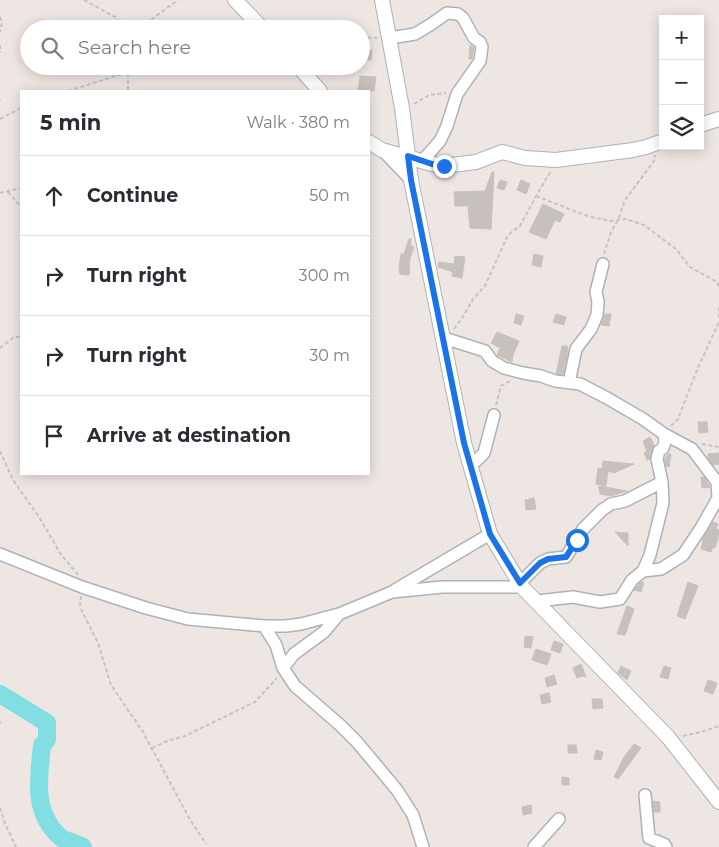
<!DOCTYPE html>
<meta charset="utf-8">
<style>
:root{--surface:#fff;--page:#f2f2f3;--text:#2b2b33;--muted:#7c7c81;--line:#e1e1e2}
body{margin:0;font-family:Montserrat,sans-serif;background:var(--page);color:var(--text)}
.controls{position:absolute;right:15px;top:15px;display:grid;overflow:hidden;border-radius:0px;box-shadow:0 2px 12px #0003}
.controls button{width:45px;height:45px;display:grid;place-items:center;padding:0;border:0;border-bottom:1px solid var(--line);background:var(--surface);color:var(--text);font:25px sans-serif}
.stop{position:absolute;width:15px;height:15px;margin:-11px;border:4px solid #1a73e8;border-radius:50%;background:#fff}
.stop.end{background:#1a73e8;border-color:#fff;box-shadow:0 1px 5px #0008}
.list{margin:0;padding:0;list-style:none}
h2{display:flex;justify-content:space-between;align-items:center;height:65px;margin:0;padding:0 20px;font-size:21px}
h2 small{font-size:16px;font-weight:400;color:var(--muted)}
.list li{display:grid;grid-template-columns:32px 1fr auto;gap:15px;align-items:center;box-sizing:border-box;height:80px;padding:0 20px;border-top:1px solid var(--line)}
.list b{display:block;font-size:19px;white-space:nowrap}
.list em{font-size:16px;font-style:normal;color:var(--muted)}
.icon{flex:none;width:28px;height:28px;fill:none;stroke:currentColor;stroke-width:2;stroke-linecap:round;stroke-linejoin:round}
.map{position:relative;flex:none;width:719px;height:847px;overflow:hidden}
.search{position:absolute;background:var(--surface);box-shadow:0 2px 12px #0003;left:20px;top:20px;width:350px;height:55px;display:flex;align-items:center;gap:12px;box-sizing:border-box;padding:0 18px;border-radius:28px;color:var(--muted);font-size:19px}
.panel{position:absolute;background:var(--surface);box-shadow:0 2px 12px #0003;left:20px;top:90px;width:350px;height:385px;border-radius:0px}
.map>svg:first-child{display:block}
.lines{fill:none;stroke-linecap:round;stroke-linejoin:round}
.river{stroke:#81dee3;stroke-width:18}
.building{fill:#c6c1bd;stroke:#c9c1bb}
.minor-casing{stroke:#aeb2b8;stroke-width:14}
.tertiary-casing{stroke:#aeb2b8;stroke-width:16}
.path{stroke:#c4c4c4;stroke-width:2;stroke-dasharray:4 2.5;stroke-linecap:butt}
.minor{stroke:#fff;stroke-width:11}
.tertiary{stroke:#fff;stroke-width:14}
.route{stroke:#1a73e8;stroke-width:6}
</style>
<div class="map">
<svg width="719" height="847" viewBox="0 0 719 847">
<rect width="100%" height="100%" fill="#ede6e2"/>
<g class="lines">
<path class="river" d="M 0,694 L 47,723 L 47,740 L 42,745 C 39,778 32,810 59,836 C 65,842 76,842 83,847"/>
</g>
<path class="building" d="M 470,45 L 474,48 L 472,59 L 469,59 Z
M 363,49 L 372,50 L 371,60 L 362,59 Z
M 360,76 L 376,77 L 374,91 L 358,91 Z
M 492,172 L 494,172 L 491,229 L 470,228 L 468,206 L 455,206 L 454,192 L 485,191 Z
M 500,180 L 507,182 L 504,190 L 497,188 Z
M 521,180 L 530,184 L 526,194 L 517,190 Z
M 543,204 L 564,214 L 560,222 L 555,220 L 546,239 L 529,232 Z
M 409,239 L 411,239 L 411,246 L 414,247 L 410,258 L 409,275 L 400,274 L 399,267 L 401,254 L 404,254 Z
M 534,254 L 543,256 L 541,267 L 532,265 Z
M 455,256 L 465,257 L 462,278 L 452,276 L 453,272 L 438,267 L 439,262 L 454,264 Z
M 516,314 L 524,316 L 521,325 L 514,323 Z
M 556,314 L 566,317 L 564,325 L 553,322 Z
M 605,314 L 611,314 L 609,326 L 601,325 Z
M 497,332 L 519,341 L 513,355 L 512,362 L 497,355 L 500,348 L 491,343 Z
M 562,346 L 567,346 L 568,350 L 563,374 L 556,374 Z
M 698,422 L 707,422 L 708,432 L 699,433 Z
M 650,437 L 654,445 L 650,459 L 647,460 L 644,453 L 647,452 L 643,441 Z
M 719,453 L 719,464 L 713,465 L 708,458 L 708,454 Z
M 668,454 L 671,454 L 669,467 L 666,466 L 665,459 Z
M 603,461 L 634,464 L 614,473 L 608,471 L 606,486 L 596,484 L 598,468 L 602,469 Z
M 701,477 L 704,477 L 710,487 L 702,488 Z
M 599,486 L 627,491 L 611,496 L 600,494 Z
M 534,498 L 536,509 L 526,510 L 525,500 Z
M 713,522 L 718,524 L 716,529 L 719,530 L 719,535 L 715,548 L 713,547 L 711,552 L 701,549 L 703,541 L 702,540 Z
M 615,532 L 628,533 L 628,546 Z
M 641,582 L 644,583 L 641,592 L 634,590 Z
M 688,582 L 698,586 L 685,619 L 677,616 Z
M 627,606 L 634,609 L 625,635 L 617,634 Z
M 525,636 L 533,637 L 531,648 L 524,647 Z
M 554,641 L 563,644 L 560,653 L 551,650 Z
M 536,649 L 551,654 L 547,665 L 532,660 Z
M 581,664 L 586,677 L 583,676 L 577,678 L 573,668 Z
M 621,666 L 631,671 L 627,680 L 618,673 Z
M 664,666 L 671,668 L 668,679 L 660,677 Z
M 554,675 L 557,684 L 547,687 L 545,678 Z
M 708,680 L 717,683 L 713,694 L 704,691 Z
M 549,693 L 551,702 L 542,704 L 540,695 Z
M 592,699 L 602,699 L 603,708 L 593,709 Z
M 634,744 L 641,748 L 618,779 L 614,777 L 624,757 Z
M 568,745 L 576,745 L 577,753 L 568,753 Z
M 596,750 L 603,752 L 601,760 L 594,759 Z
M 562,777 L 569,778 L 569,785 L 562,785 Z
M 653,801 L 660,802 L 660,812 L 654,812 Z
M 531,805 L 532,813 L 523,815 L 522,807 Z"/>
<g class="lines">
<g class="minor-casing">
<path id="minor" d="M 389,38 L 415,34 L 430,25 L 447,13 L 458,14 L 463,18 L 474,38 L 480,42 L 482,47 L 480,61 L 457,94 L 447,126 L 440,141 L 423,160
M 383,151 L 411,180
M 444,338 L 485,351 L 492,361 L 504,368 L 523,373 L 541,376 L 555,381 L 580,384 L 607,398 L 643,419 L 664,434 L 665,442 L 663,448 L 659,451 L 657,459 L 662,482 L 663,503 L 650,555 L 643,571 L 632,580 L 620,599 L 600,602 L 573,597 L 537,601
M 569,383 L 576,349 L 591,329 L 597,315 L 598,302 L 596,292 L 603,264
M 471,466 L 484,453 L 494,415
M 0,554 L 82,587 L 146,608 L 188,619 L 264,626 L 286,626 L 301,624 L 339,614 L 392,592 L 442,587 L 522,587
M 643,571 L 661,569 L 683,555 L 701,528 L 718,498 L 717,482 L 692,449 L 664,434
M 520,583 L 540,563 L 548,559 L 566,557 L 583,529 L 602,510 L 611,504 L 625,501 L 662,482
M 395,590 L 490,534
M 339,614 L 324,632 L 294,654 L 283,668 L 295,686 L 340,725 L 357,742 L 397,790 L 413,815 L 423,847
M 264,626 L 276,645 L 283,668
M 645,795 L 649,838 L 664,844 L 666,847
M 534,847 L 559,819"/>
</g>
<g class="tertiary-casing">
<path id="tertiary" d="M 235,0 L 263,29
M 382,0 L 402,108 L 411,180 L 464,443 L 490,534 L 522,587 L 668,737 L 719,802
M 298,66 L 320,91
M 700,125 L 719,119
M 369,142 L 382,150 L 432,164 L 444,166 L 476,162 L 502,152 L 525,158 L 556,160 L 633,150 L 646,147 L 663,141"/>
</g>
<path class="path" d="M 84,0 L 117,18 L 119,29
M 0,17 L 2,23 L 0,32
M 127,29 L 152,19 L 178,0
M 361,37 L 377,38
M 0,45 L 0,53
M 122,66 L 122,74
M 128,73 L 128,91
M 68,91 L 122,74 L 185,66
M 0,100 L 0,101
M 414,104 L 429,95 L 446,93
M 0,119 L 21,108
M 8,192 L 21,207
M 0,193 L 21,188
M 536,196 L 590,217 L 611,221 L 626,219 L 644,225 L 676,249 L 690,267 L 717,282 L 719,286
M 604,254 L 611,232 L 618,220 L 625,200 L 654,161 L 655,155
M 719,307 L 719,320
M 454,329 L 462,318 L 473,299 L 485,286 L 508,235 L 520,226 L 540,189 L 551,171
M 0,348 L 13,338 L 21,336
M 496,405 L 501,386 L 510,381
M 671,426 L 678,419 L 697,370 L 719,322
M 702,444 L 719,447
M 0,451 L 13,480 L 39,517 L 60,553 L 78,575
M 81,596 L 80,607 L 98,643 L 111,685 L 143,732 L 189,818 L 206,844
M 0,723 L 1,722
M 683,736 L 701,732 L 719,726
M 152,748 L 167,741 L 185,736 L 255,702 L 277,678
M 0,808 L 6,826 L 16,847"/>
<use href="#minor" class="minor"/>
<use href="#tertiary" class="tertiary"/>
</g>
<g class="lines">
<path class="route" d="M 444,166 L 432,164 L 408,156 L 411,180 L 464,443 L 490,534 L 520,583 L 540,563 L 548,559 L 566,557 L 577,540"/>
</g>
</svg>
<div class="controls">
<button>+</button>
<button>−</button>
<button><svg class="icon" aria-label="layers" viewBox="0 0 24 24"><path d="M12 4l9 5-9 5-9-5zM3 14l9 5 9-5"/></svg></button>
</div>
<div class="stop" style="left:577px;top:540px"></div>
<div class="stop end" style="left:444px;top:166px"></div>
<div class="search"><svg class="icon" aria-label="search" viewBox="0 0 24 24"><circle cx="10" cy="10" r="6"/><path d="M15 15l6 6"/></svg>Search here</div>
<section class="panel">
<h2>5 min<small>Walk · 380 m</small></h2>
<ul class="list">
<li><svg class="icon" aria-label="ahead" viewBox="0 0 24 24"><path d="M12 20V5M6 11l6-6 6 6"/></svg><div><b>Continue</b></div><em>50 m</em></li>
<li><svg class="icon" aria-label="right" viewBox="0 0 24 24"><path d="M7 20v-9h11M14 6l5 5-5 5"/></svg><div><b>Turn right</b></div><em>300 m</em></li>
<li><svg class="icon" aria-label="right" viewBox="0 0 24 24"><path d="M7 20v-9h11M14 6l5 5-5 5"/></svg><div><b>Turn right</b></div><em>30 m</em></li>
<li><svg class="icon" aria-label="arrive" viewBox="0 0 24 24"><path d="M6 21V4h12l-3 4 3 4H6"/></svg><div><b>Arrive at destination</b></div></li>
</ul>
</section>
</div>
